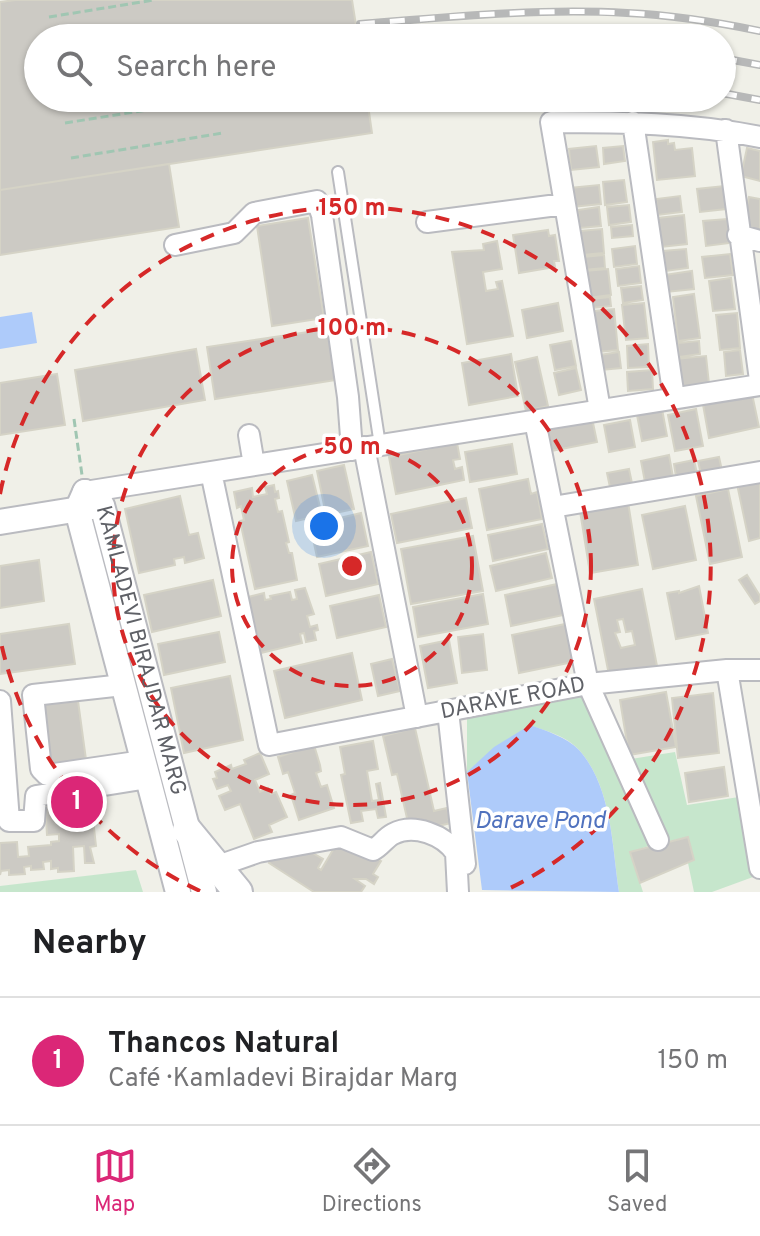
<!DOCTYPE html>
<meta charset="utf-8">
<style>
:root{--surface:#fff;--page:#f6f6f6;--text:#202124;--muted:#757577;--line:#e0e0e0;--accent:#db2777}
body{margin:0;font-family:Overpass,sans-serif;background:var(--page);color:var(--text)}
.you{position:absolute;left:324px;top:526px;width:28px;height:28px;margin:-20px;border:6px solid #fff;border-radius:50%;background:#1a73e8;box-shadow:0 0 0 12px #1a73e833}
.badge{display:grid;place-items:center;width:52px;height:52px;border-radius:50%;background:var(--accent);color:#fff;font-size:26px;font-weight:700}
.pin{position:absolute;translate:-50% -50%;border:4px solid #fff;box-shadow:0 2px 8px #0006}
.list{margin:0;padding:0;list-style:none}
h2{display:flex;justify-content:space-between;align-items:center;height:104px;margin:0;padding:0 32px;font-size:34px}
h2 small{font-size:26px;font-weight:400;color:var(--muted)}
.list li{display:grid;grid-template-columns:52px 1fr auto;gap:24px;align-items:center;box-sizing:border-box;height:128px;padding:0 32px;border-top:2px solid var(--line)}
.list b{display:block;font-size:30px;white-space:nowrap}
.list p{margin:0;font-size:26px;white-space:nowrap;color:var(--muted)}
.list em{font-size:26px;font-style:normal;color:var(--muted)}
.icon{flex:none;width:44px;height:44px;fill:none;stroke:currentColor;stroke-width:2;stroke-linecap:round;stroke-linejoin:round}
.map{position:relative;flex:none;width:760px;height:892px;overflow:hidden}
.search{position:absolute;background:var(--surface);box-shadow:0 2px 6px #0004;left:24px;right:24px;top:24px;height:88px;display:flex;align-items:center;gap:20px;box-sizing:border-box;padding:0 28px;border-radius:44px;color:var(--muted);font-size:30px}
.sheet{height:232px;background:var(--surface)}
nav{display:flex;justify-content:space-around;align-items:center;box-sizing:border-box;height:112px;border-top:2px solid var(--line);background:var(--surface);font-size:22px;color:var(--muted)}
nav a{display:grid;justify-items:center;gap:4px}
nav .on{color:var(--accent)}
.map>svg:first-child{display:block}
.green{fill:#c6e6cc}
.water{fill:#aecbfa}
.building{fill:#cccac4;stroke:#d5d3c6;stroke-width:2;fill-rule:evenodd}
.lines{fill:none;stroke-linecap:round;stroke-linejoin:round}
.service-casing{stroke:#babbc0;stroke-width:14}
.minor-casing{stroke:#babbc0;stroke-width:24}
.tertiary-casing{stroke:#babbc0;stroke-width:28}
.secondary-casing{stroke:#bbbcc2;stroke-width:32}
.path{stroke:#a0c6b2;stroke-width:3;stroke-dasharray:8 4;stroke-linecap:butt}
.service{stroke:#fff;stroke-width:10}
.minor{stroke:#fff;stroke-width:20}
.tertiary{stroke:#fff;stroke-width:24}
.secondary{stroke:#fff;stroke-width:28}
.rail-casing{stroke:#b7b8b8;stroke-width:8}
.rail{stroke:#fff;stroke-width:5;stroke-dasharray:15;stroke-linecap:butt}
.ring{fill:none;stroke:#d62828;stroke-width:4;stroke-dasharray:14 10}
.labels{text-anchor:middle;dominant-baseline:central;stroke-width:7;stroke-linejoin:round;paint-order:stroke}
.street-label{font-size:22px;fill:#5f6167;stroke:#fff}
.water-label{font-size:24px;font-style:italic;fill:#5072be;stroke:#fff}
.centre{fill:#d62828;stroke:#fff;stroke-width:4}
.ring-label{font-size:24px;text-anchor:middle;font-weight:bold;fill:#d62828;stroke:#fff;stroke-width:7;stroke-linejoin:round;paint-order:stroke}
</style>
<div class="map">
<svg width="760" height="892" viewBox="0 0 760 892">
<rect width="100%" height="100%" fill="#f0f0e8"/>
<path class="green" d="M 582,685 L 652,845 L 630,852 L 643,892 L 619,892 C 612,845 612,787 579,750 C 567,736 546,731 529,725 L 467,772 L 467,718 L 548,692 Z
M 675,752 L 687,805 L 739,797 L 753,877 L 712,892 L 694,892 L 688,863 L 694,860 L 687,837 L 670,841 L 631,759 Z
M 136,870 L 143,892 L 0,892 L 0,886 Z"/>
<path class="water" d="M 32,312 L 37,343 L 0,349 L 0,317 Z
M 530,725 C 546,731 567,737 579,750 C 612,787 612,846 619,892 L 482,890 L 467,772 L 494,747 Z"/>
<path class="building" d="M 15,0 L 352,0 L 358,38 L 38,38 L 38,98 L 367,98 L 372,133 L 0,190 L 0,2 Z
M 668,140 L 668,144 L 674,143 L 675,150 L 692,148 L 695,176 L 657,180 L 653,142 Z
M 596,146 L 599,167 L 571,170 L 569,149 Z
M 623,146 L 625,161 L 604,164 L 603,148 Z
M 747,148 L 760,151 L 760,181 L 741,176 Z
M 169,164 L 179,227 L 0,255 L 0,190 Z
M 624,180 L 627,202 L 605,205 L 603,182 Z
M 599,185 L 601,204 L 572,207 L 570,188 Z
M 724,186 L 726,209 L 700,212 L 697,189 Z
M 680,196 L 682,212 L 658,215 L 656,199 Z
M 749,197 L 760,199 L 760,235 L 741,231 Z
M 629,205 L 631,222 L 609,225 L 607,207 Z
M 599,207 L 601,226 L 580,228 L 578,210 Z
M 684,215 L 687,244 L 661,247 L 658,218 Z
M 308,218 L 324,318 L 272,326 L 257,226 Z
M 727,219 L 730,243 L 706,246 L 703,221 Z
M 632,225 L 633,236 L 612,238 L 611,227 Z
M 602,229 L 604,253 L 582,255 L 580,231 Z
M 548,230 L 549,236 L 555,235 L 559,261 L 554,261 L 555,267 L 519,273 L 513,235 Z
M 497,241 L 502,269 L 483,272 L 486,291 L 498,289 L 496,282 L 502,281 L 513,336 L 467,344 L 452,252 L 484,250 L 483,244 Z
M 635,246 L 637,264 L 614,267 L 612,249 Z
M 686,249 L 688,268 L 666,271 L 663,251 Z
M 730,254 L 733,275 L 705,278 L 702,257 Z
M 604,255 L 605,268 L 583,270 L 582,257 Z
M 639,266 L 641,283 L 618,286 L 616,269 Z
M 608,269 L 611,295 L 587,298 L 584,271 Z
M 692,271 L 694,289 L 666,292 L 664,275 Z
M 731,278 L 735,309 L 713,311 L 709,281 Z
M 641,286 L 643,300 L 623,303 L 621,288 Z
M 694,294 L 700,338 L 678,341 L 673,297 Z
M 610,297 L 611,306 L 592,308 L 591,299 Z
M 558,303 L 563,331 L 527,338 L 522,310 Z
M 644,303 L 648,338 L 626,340 L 622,305 Z
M 614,309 L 618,350 L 598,352 L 594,311 Z
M 737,313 L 740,348 L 720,350 L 716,315 Z
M 329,329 L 336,380 L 215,399 L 207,347 Z
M 571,341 L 576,366 L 555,370 L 550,345 Z
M 699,341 L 700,354 L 679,357 L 678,343 Z
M 648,344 L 649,367 L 628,368 L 627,346 Z
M 196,349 L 205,400 L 83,421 L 75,370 Z
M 740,350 L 743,374 L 726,376 L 724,352 Z
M 619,352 L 621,368 L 601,370 L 599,355 Z
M 511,354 L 518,396 L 469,405 L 462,363 Z
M 706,356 L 709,384 L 677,387 L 675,359 Z
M 537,357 L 548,406 L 526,411 L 515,362 Z
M 576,368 L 581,390 L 559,395 L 554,373 Z
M 652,370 L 653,389 L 628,391 L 627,372 Z
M 57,374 L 65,425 L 0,435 L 0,383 Z
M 751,389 L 759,427 L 709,438 L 702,399 Z
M 662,409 L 667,436 L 642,441 L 637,415 Z
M 696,409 L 703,446 L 675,451 L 668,415 Z
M 592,418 L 597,442 L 551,451 L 547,428 Z
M 630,420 L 635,447 L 609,452 L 604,425 Z
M 457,443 L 460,459 L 453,460 L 455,469 L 462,467 L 464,480 L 396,494 L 389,457 Z
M 512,444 L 517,474 L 470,482 L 465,452 Z
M 669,455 L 673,477 L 645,482 L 641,461 Z
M 719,457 L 723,475 L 702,479 L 698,461 Z
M 694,460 L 698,478 L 677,483 L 674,464 Z
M 344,465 L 354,509 L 326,515 L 317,471 Z
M 629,469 L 633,488 L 611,492 L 607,473 Z
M 312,475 L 322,515 L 296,521 L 287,481 Z
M 528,479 L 531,494 L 537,492 L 542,519 L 487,530 L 479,489 Z
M 760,480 L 760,538 L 749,541 L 737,484 Z
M 274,485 L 275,492 L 278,491 L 279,498 L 275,499 L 278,512 L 282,511 L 289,542 L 286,543 L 289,553 L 292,553 L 297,580 L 255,589 L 240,521 L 244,520 L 241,506 L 237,508 L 234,492 L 252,488 L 253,497 L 267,494 L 265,487 Z
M 728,489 L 742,557 L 710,564 L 696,496 Z
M 180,496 L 189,535 L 198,533 L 204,558 L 185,563 L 184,557 L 174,559 L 175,565 L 139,573 L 125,509 Z
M 466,498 L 472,528 L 397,543 L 391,514 Z
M 628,502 L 638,565 L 590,573 L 580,511 Z
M 685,506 L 696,560 L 653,569 L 642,515 Z
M 361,513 L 368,546 L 317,557 L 310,525 Z
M 542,524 L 548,549 L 493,561 L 488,535 Z
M 473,536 L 483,591 L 411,604 L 401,549 Z
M 371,552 L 378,584 L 326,596 L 319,564 Z
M 546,553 L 552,578 L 496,591 L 490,566 Z
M 39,560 L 44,601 L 0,608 L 0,566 Z
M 747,575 L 760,596 L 760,601 L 755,604 L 739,580 Z
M 213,580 L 221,616 L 152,632 L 144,595 Z
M 562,583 L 568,614 L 511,626 L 505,595 Z
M 699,586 L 708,633 L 676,639 L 667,593 L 679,591 L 679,593 Z
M 305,588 L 314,614 L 307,616 L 310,627 L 317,625 L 318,630 L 314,631 L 316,640 L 306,642 L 304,633 L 300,634 L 302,643 L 261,653 L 248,597 L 264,593 L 265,600 L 271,599 L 270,596 L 290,592 L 292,600 L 297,599 L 295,590 Z
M 642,589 L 657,666 L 609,675 L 594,599 ZM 623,619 L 626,632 L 632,631 L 635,645 L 621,648 L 615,633 L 620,632 L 617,620 Z
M 483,594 L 488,624 L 418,637 L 413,607 Z
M 379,595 L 386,627 L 337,638 L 330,606 Z
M 570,623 L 578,661 L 519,673 L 512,635 Z
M 69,624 L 75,664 L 0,674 L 0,634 Z
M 219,632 L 225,662 L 164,675 L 158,644 Z
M 483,634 L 487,670 L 462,673 L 458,637 Z
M 449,640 L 457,683 L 428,688 L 420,646 Z
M 352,653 L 362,700 L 285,718 L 274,671 Z
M 392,659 L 400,691 L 378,696 L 371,664 Z
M 230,676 L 243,740 L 184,753 L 171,688 Z
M 666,692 L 676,747 L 629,755 L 620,700 Z
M 713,693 L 719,753 L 678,758 L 672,698 Z
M 78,701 L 87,767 L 46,772 L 39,705 Z
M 415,728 L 434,811 L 447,808 L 451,823 L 426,829 L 409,827 L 397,774 L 392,775 L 383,736 Z
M 373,741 L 378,769 L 367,771 L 372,801 L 379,800 L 376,784 L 380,783 L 386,817 L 378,818 L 376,809 L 361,811 L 363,821 L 351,823 L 341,775 L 345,774 L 340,747 Z
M 314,745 L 320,765 L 321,771 L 316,773 L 321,787 L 327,785 L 334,808 L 299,820 L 291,795 L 295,793 L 288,772 L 283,774 L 278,757 Z
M 260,753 L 269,774 L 255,780 L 260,792 L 268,788 L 271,794 L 276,792 L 287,817 L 269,825 L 272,832 L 254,839 L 240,804 L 225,810 L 219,796 L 231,791 L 228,785 L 217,789 L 213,779 L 217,778 L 215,772 L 231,765 L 232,769 L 246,764 L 244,760 Z
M 724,767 L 728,796 L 689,802 L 685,773 Z
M 92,798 L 93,809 L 88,810 L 88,820 L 93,819 L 96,846 L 90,847 L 94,863 L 85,863 L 84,846 L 73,847 L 74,871 L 58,872 L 58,868 L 51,869 L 51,861 L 43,862 L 44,869 L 31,870 L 31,866 L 24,867 L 25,874 L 9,875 L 9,870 L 1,871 L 0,875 L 0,843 L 17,842 L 18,857 L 29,856 L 28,847 L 51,845 L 51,842 L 59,841 L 59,834 L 47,835 L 45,802 Z
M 688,837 L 694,860 L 640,883 L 630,852 Z
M 340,838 L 381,861 L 373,874 L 378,877 L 374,884 L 366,879 L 355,879 L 365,886 L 361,892 L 314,892 L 269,863 L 277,849 L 289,857 L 309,851 L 323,859 L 318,868 L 321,870 Z"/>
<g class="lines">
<g class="service-casing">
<path id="service" d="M 338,172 L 380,445"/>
</g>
<g class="minor-casing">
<path id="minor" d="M 633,122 L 674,398
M 726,130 L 760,380
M 427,222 L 565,204
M 738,235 L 760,241
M 175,245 L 234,233 L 254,213 L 317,201 L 322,215 L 348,397 L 352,450
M 600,410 L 551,122 C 621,122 691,123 760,137
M 535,421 L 588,684 L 658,840
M 249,435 L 254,465
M 364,447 L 417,717
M 211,472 L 269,745 L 588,684 L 727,670 L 760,670
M 85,492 L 760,385
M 553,507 L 760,472
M 727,670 L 760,868
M 123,685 L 33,695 L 41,769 L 47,775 L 143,761
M 0,701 L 9,821 L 34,821 L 36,796 L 148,778
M 448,711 L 465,864
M 215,867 L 258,852 L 341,837 L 373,850 C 381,846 385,838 393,834 C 414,823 444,835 456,853 L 458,892"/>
</g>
<g class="tertiary-casing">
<g id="tertiary">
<path id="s1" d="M 85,492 L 102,505 L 204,892"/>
<path d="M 85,492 L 77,510 L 178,892"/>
<path d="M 0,522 L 92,507"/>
</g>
</g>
<g class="secondary-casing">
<path id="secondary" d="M 187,830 L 238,892"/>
</g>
<path class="path" d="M 49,17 L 154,0
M 144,38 L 156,36
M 65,123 L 166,107
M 71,158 L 223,133
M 74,419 L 82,475"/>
<use href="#service" class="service"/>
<use href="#minor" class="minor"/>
<use href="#tertiary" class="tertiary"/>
<use href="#secondary" class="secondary"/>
<g class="rail-casing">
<path id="rail" d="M 360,24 C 448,17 538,8 627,13 C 672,15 716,22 760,31
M 722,58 L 760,65
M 722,93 L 760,100"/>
</g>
<use href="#rail" class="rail"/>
</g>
<g class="ring">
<circle cx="352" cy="566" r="120"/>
<circle cx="352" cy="566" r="239"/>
<path d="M200 891A359 359 0 0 1 0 638M0 494A359 359 0 1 1 504 891"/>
</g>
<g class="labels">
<g class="street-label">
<text stroke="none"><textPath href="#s1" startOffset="172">KAMLADEVI BIRAJDAR MARG</textPath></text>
<text transform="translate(513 699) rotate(-11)">DARAVE ROAD</text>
</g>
<g class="water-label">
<text x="540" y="822">Darave Pond</text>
</g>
</g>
<circle cx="352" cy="566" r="12" class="centre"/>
<g class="ring-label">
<text x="352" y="215">150 m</text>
<text x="352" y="335">100 m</text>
<text x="352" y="454">50 m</text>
</g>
</svg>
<div class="you"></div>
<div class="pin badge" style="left:77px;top:802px">1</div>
<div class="search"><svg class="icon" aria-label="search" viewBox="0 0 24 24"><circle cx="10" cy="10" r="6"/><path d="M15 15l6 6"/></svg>Search here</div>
</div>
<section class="sheet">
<h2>Nearby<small></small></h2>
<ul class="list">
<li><span class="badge">1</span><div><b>Thancos Natural</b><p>Café · Kamladevi Birajdar Marg</p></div><em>150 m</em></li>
</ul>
</section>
<nav>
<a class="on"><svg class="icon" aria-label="map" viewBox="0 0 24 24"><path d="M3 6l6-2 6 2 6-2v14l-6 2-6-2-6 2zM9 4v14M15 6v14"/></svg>Map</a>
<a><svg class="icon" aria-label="directions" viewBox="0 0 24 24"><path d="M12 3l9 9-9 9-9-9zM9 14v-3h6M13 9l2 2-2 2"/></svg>Directions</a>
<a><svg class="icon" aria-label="saved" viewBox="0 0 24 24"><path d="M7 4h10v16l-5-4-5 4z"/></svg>Saved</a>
</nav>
